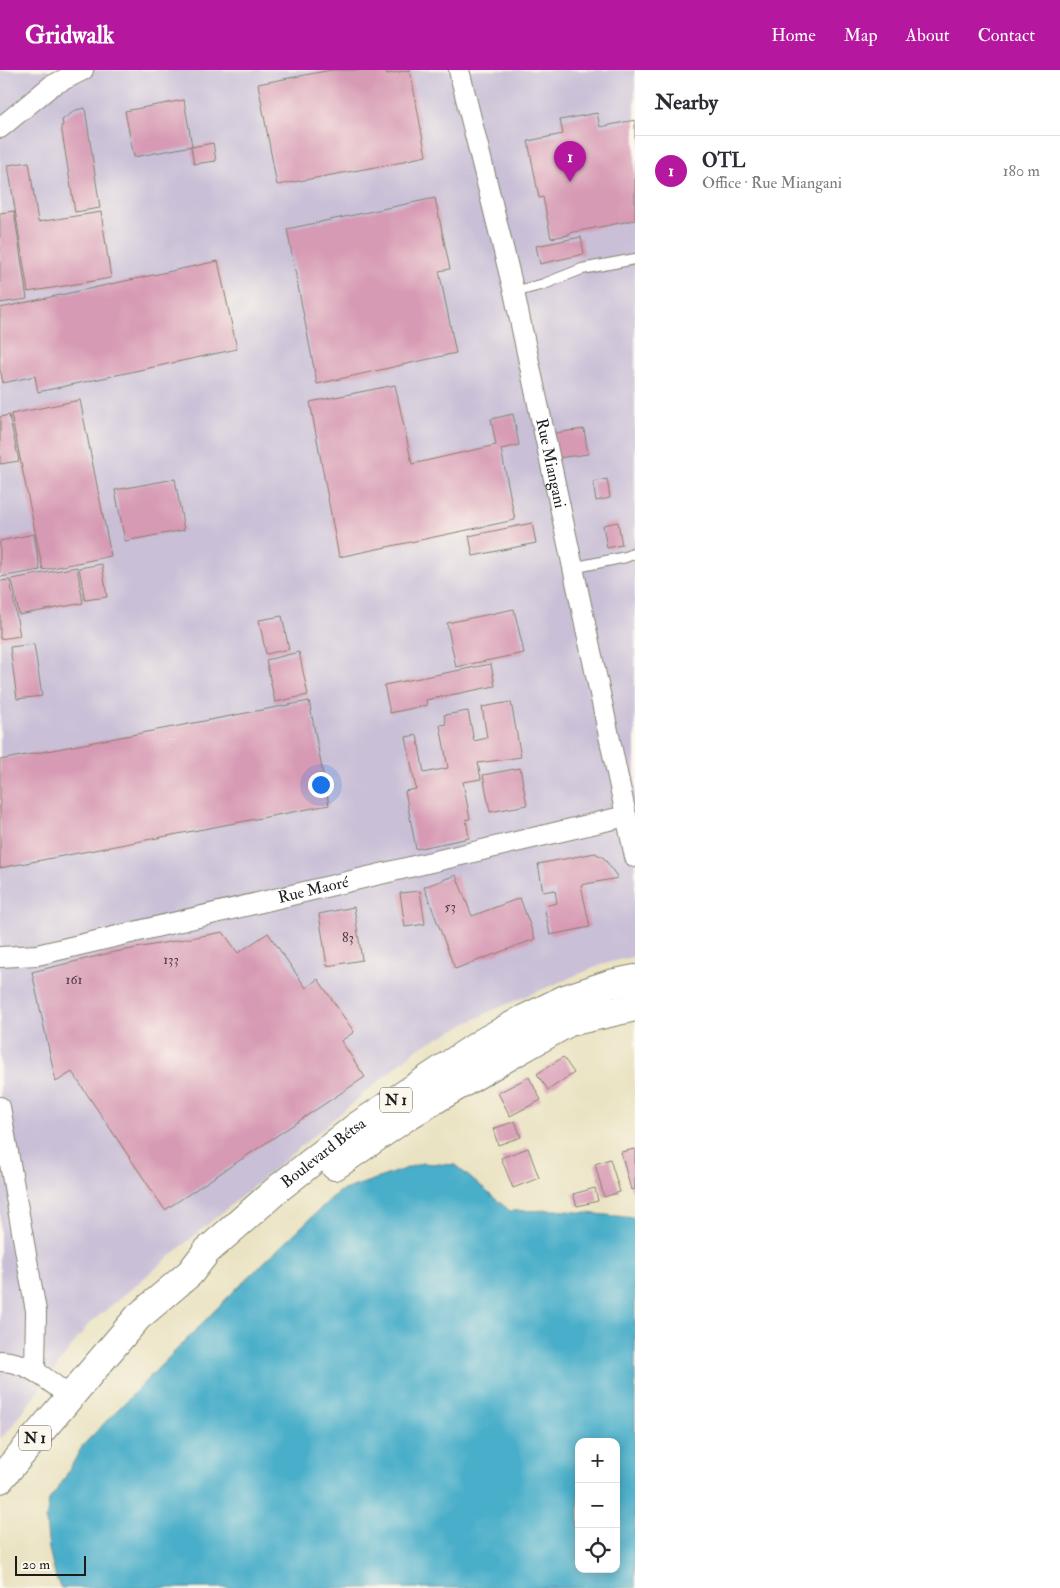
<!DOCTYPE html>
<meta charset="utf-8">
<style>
:root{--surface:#fff;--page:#f2f2f3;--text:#2b2b33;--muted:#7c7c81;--line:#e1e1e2;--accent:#b5179e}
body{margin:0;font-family:"IM FELL Double Pica",serif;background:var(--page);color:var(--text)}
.controls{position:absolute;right:15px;bottom:15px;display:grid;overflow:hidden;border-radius:10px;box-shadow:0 2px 12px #0003}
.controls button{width:45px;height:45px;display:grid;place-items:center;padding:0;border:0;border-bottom:1px solid var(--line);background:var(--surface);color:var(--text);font:25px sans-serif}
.scale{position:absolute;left:15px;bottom:12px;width:71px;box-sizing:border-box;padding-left:5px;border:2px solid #1c1c1c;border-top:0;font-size:14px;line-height:18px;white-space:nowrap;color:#1c1c1c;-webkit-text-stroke:4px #fbf7ec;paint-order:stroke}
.you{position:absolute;left:320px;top:714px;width:18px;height:18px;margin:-12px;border:4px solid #fff;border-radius:50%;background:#1a73e8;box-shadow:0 0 0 8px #1a73e833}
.badge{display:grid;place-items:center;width:32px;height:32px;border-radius:50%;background:var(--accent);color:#fff;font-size:16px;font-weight:700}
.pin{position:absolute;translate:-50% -41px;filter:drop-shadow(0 1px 2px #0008)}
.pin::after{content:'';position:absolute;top:26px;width:18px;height:15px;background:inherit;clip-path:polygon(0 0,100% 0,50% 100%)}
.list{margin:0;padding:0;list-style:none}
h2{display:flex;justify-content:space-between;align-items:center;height:65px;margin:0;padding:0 20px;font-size:21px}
h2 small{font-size:16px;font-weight:400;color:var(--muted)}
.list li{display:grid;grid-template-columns:32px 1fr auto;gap:15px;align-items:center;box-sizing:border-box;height:70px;padding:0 20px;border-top:1px solid var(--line)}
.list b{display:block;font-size:19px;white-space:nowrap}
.list p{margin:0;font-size:16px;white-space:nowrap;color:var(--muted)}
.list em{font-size:16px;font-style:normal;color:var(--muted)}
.icon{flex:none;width:28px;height:28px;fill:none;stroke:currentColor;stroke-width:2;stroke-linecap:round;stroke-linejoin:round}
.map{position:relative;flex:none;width:635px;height:1518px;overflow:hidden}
header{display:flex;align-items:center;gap:30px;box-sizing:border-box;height:70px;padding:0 25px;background:var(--accent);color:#fff}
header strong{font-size:24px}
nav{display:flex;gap:28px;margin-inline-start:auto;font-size:18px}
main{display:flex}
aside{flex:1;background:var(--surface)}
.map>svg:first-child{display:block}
.industrial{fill:#c9bfd7}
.water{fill:#4aaec9;stroke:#336572;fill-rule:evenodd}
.building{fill:#d79ab4}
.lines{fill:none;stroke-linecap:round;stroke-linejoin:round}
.lane-casing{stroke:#838070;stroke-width:12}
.street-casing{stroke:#838070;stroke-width:22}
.primary-casing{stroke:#838070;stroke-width:30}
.lane{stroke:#fff;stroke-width:10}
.street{stroke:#fff;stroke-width:20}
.primary{stroke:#fff;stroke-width:28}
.labels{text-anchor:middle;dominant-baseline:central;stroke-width:4;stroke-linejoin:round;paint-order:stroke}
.number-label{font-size:14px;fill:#4b3c42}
.shield{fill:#fbf7ec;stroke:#5f5e5a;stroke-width:1}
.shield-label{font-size:15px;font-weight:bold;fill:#1c1c1c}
.street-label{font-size:16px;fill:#1c1c1c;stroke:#fbf7ec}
</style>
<header>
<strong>Gridwalk</strong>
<nav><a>Home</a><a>Map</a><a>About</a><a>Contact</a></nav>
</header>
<main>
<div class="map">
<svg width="635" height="1518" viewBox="0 0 635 1518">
<rect width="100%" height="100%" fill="#fbf7ec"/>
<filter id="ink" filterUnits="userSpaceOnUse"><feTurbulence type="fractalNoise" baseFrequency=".02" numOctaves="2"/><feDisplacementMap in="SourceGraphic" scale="10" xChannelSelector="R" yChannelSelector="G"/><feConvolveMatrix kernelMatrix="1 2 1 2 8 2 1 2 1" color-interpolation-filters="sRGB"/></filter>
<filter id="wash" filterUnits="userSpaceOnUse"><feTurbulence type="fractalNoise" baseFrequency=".0096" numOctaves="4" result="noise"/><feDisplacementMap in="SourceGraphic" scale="20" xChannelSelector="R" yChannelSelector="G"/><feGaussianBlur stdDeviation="1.12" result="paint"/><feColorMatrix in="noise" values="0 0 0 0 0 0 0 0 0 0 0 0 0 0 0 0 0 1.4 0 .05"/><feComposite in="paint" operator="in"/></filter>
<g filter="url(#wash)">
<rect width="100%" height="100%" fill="#eae3c3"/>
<path class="industrial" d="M 0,0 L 635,0 L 635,886 L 603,894 L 493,940 L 418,978 L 88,1255 L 10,1359 L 0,1369 Z"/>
<path class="water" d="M 422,1093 L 455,1095 L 510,1141 L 558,1140 L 635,1148 L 635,1518 L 61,1518 L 56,1508 L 49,1479 L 46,1451 L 49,1430 L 63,1411 L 83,1375 L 234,1221 L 338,1122 ZM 579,1372 L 616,1372 L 616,1499 L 579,1499 Z"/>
<g id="blocks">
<path class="building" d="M 331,0 L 386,0 L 387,4 L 410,0 L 426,86 L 403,91 L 403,92 L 277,115 L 258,14 Z
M 184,30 L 192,76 L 134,87 L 125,41 Z
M 85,38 L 100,138 L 75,142 L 61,56 L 63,55 L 62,50 L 76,40 Z
M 597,43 L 600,57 L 635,50 L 635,150 L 569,163 L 569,165 L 551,168 L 543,127 L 539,128 L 528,71 L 563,64 L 560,50 Z
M 213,73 L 216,91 L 194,94 L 191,77 Z
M 29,92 L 38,152 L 101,142 L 111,208 L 28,222 L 8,95 Z
M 435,128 L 450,199 L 439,201 L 456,283 L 317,314 L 287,159 Z
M 14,141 L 27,229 L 0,233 L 0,143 Z
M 581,167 L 584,184 L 540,194 L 536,176 Z
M 218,191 L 237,279 L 38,322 L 35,306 L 3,313 L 0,299 L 0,238 Z
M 395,315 L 412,394 L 496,375 L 491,349 L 513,344 L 519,375 L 501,379 L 515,450 L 339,487 L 310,332 Z
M 80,330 L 111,486 L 43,500 L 11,344 Z
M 9,345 L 19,391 L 0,394 L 0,347 Z
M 584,359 L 588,384 L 557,388 L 554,363 Z
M 175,409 L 184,460 L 125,471 L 115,420 Z
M 607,409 L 610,428 L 596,431 L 593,412 Z
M 618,452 L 622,475 L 607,478 L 603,455 Z
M 532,453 L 536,473 L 473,486 L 469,466 Z
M 34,464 L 40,500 L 0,507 L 0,471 Z
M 102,494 L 107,527 L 85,530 L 79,498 Z
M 77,497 L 83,533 L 19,545 L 12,509 Z
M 10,510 L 20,566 L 0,569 L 0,511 Z
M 514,539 L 524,583 L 456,597 L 447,553 Z
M 282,546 L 289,579 L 266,584 L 259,550 Z
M 34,574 L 42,626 L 17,629 L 10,577 Z
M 299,582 L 308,625 L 275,632 L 266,590 Z
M 491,594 L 495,616 L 426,630 L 427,635 L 390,643 L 384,615 Z
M 309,631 L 329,735 L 0,798 L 0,690 Z
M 511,632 L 521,687 L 478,693 L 481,709 L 463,712 L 470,749 L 466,749 L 469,768 L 416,779 L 405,721 L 416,719 L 406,667 L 417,665 L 424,703 L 448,698 L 440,655 L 446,654 L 444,645 L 468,641 L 474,671 L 487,668 L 482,637 Z
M 520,698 L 527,735 L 490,742 L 483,705 Z
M 595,783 L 604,788 L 618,808 L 581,815 L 590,857 L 550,865 L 544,836 L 557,833 L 555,820 L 543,822 L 538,794 Z
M 456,805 L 472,846 L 520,828 L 535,869 L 455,899 L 424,817 Z
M 420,821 L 425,854 L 405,857 L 400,823 Z
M 354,837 L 362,890 L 327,896 L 319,844 Z
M 223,862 L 238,883 L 268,863 L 306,918 L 318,909 L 354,962 L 341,971 L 365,1007 L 165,1140 L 72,1002 L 56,1012 L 32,902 L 110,883 Z
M 563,987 L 574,1003 L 548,1020 L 537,1004 Z
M 529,1007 L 541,1030 L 510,1046 L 498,1023 Z
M 515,1051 L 521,1067 L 498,1075 L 493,1059 Z
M 528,1078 L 539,1108 L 513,1118 L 501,1088 Z
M 635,1079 L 635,1119 L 631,1120 L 621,1082 Z
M 610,1089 L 620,1122 L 604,1127 L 595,1094 Z
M 595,1118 L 598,1131 L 577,1136 L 573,1124 Z"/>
</g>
</g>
<g filter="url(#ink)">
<use href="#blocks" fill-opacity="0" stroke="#838070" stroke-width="1"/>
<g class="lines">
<g class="lane-casing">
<path id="lane" d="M 514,222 L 544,214 L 582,199 L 635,189
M 572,498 L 626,487 L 635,483"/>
</g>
<g class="street-casing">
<g id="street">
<path id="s1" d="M 459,0 L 514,222 L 635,787"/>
<path d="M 0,58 L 51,16 L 83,0"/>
<path id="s2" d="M 0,887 L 37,885 L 626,746"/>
<path d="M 0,1037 L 36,1241 L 35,1300"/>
<path d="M 0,1291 C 28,1291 49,1311 70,1327"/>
</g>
</g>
<g class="primary-casing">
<g id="primary">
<path d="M 335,1096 L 409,1045 L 483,1001 L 569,952 L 635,937"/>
<path id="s3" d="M 0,1409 L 138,1247 L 190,1203 L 207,1181 L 280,1117 L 356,1057 L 483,972 L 524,949 L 565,929 L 610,914 L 635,909"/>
</g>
</g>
<use href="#lane" class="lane"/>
<use href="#street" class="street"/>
<use href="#primary" class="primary"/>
</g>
</g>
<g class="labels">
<g class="number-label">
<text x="450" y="836">53</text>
<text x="348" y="867">83</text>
<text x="171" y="889">133</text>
<text x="74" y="909">161</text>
</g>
<g class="shield">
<rect x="380" y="1017.5" width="32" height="25" rx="4"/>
<rect x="19" y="1355.5" width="32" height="25" rx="4"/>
</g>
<g class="shield-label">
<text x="396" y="1030">N 1</text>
<text x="35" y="1368">N 1</text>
</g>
<g class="street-label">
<text stroke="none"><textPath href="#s1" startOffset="404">Rue Miangani</textPath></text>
<text stroke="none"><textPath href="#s2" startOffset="321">Rue Maoré</textPath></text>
<text stroke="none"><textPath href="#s3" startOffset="461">Boulevard Bétsa</textPath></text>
</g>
</g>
</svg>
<div class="controls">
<button>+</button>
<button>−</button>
<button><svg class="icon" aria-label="locate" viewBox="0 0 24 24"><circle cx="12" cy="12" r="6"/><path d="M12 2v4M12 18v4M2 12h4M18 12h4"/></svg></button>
</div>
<div class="scale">20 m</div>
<div class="you"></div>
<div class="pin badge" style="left:570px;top:112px">1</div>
</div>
<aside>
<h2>Nearby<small></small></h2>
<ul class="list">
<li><span class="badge">1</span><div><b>OTL</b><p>Office · Rue Miangani</p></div><em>180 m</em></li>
</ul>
</aside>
</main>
